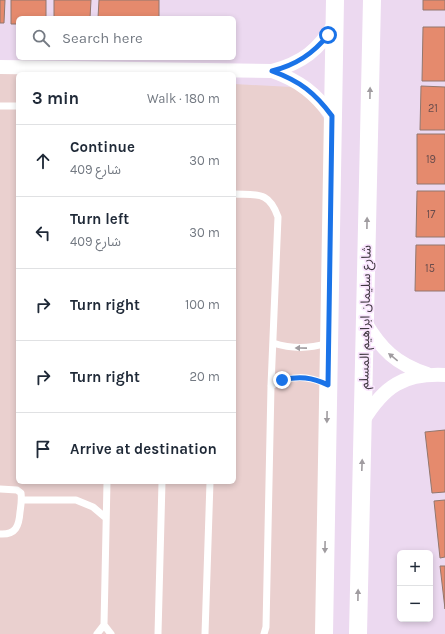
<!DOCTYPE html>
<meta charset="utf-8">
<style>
:root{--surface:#fff;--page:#f2f2f3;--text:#1f2937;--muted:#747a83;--line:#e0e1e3}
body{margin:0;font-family:Karla,"Noto Sans Arabic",sans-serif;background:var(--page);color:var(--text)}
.controls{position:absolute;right:12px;bottom:12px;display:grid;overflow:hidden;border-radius:6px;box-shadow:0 2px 6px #0003}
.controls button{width:36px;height:36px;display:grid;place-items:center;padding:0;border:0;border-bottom:1px solid var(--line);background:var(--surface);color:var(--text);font:20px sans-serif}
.stop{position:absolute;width:12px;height:12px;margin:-9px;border:3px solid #1a73e8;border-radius:50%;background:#fff}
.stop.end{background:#1a73e8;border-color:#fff;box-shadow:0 1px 4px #0008}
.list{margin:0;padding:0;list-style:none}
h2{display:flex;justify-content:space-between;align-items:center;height:52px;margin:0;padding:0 16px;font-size:17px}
h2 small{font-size:13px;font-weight:400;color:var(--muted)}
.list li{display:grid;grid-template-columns:26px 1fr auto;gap:12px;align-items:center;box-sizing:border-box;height:72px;padding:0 16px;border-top:1px solid var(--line)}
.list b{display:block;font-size:15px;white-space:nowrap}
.list p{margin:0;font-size:13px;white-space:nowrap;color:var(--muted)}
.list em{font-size:13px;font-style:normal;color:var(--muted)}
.icon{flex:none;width:22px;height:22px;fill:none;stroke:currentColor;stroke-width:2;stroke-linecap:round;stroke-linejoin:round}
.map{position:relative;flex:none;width:445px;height:634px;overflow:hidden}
.search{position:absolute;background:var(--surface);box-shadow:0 2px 6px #0003;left:16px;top:16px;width:220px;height:44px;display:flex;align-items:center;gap:10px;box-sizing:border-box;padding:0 14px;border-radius:6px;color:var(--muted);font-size:15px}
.panel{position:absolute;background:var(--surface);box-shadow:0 2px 6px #0003;left:16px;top:72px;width:220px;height:412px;border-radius:6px}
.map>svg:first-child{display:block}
.commercial{fill:#ead0cf}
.building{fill:#e58a6d;stroke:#92776e}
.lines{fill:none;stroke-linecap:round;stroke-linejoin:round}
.service{stroke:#fff;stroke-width:7}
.minor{stroke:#fff;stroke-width:14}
.tertiary{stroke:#fff;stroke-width:18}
.oneway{fill:#a09ca0}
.route{stroke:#1a73e8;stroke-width:5}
.labels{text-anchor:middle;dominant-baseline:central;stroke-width:3.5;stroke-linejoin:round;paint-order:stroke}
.number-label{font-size:11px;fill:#694c4c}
.street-label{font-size:13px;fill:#403841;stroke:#fae6fe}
</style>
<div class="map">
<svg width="445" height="634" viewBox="0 0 445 634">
<rect width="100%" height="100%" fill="#ecd9f0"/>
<path class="commercial" d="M 0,72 L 18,74 L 18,482 L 234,482 L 234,84 L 292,87 L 312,100 L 324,119 L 324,634 L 0,634 Z"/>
<path class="building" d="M 0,0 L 5,0 L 4,23 L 0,23 Z
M 11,0 L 46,0 L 46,18 L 18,18 L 18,24 L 11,24 Z
M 54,0 L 91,0 L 90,18 L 54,18 Z
M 99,0 L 159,0 L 159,18 L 98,18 Z
M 423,0 L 445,0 L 445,10 L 423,10 Z
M 423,27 L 445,27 L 445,81 L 422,81 Z
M 421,86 L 445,87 L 445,130 L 420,130 Z
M 417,134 L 445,134 L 445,184 L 417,184 Z
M 417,191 L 445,191 L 445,237 L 416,237 Z
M 416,245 L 445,245 L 445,291 L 415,291 Z
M 445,430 L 445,492 L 432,493 L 425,432 Z
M 445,500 L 445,557 L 440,558 L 434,501 Z
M 440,566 L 445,566 L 445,609 Z"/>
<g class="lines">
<path class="service" d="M 0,106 L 18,106
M 234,194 C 258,195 269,191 278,217 L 271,386 L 266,627 L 264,634
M 273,343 C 292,349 308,349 328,343
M 271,386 C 292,375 307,375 328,385
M 107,482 L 104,625 L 111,634
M 0,489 L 17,490 L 21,493 C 22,500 21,505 20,512 C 19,526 16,535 0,534
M 22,500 L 76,500 L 93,507 L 106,518
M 97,634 L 104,625
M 158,634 L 162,482
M 205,634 L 210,482"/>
<path class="minor" d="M 0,67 L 272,71 C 302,63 319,50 334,24
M 272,71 C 300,81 315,93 332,116
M 365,322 C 381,349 396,364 427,374
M 363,421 C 384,386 404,373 445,375"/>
<path class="tertiary" d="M 324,634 L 335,0
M 358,634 L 372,0"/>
</g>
<defs><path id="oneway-solid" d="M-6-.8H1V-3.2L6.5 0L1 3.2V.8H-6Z"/></defs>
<g class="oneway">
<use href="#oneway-solid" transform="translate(370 93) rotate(-89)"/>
<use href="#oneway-solid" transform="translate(367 223) rotate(-89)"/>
<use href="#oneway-solid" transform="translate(301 348) rotate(-179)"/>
<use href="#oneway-solid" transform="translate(393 357) rotate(-141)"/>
<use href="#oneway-solid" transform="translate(327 417) rotate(91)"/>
<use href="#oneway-solid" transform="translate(362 465) rotate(-88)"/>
<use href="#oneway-solid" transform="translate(325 547) rotate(91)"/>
<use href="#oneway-solid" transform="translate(358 595) rotate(-89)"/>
</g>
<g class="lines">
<path class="route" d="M 282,380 C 299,376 312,377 328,385 L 332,116 C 315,93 300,81 272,71 C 296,65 313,54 328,35"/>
</g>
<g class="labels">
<g class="number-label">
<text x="433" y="108">21</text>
<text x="431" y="159">19</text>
<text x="431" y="214">17</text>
<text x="430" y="268">15</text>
</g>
<g class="street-label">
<text transform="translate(365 317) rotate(-89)">شارع سليمان ابراهيم المسلم</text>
</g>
</g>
</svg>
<div class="controls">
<button>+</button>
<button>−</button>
</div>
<div class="stop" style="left:328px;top:35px"></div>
<div class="stop end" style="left:282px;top:380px"></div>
<div class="search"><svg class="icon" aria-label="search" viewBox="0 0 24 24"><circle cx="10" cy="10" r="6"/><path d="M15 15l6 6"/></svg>Search here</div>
<section class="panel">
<h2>3 min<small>Walk · 180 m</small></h2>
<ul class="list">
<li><svg class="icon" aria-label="ahead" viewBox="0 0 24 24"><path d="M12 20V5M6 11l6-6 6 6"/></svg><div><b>Continue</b><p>شارع 409</p></div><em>30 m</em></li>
<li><svg class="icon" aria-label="left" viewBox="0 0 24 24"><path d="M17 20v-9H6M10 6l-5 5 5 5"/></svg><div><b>Turn left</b><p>شارع 409</p></div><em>30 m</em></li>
<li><svg class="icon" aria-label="right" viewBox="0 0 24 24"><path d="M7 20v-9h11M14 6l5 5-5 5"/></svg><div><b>Turn right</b></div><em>100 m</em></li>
<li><svg class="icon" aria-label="right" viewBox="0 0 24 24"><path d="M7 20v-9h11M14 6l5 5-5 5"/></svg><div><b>Turn right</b></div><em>20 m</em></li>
<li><svg class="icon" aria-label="arrive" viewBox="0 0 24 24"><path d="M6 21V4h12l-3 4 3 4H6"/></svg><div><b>Arrive at destination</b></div></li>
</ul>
</section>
</div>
